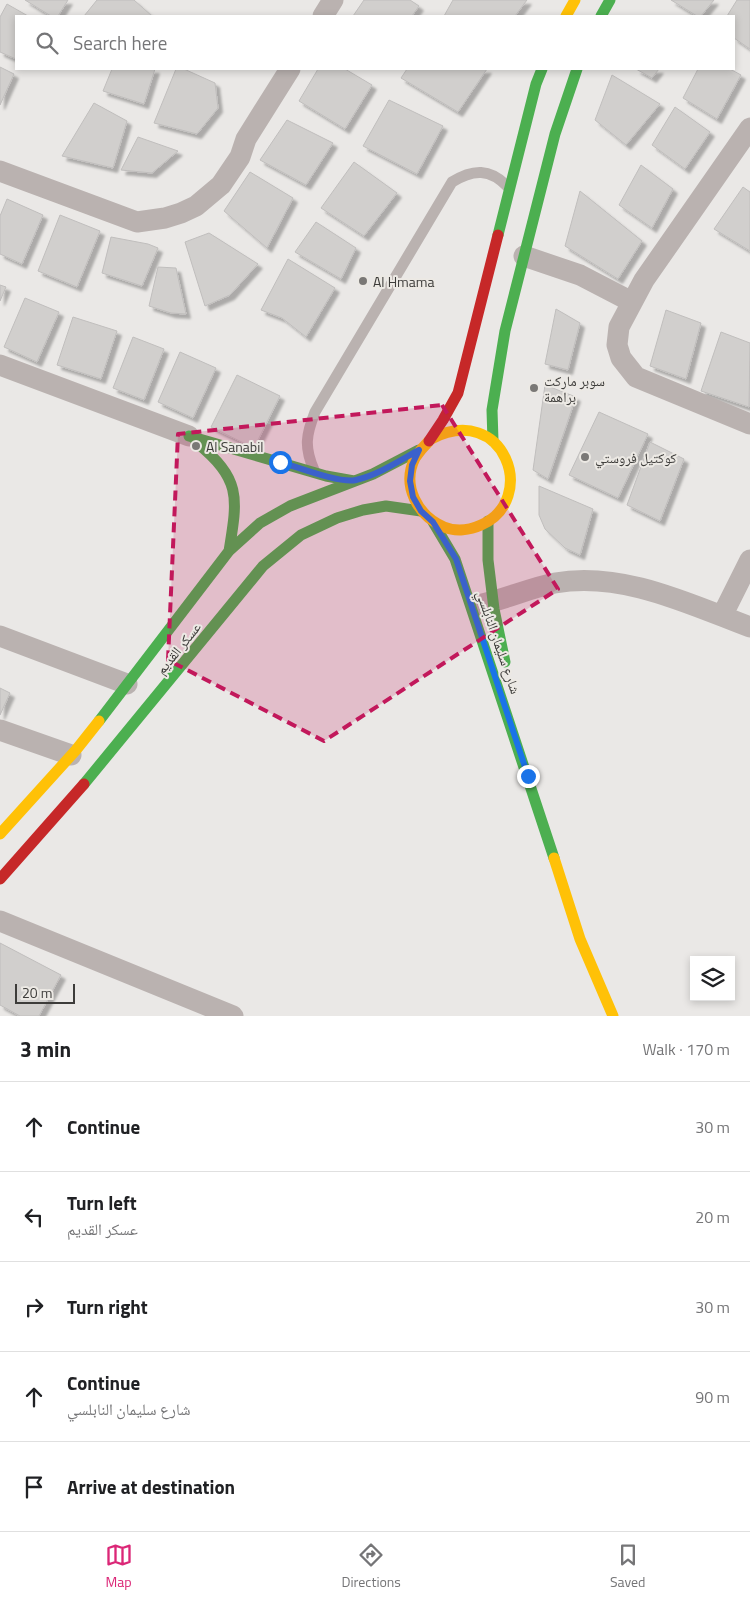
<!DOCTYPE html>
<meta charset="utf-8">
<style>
:root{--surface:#fff;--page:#f2f2f2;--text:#202124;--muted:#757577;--line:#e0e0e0;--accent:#db2777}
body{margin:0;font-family:"Titillium Web","Noto Naskh Arabic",sans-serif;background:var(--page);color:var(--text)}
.controls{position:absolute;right:15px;bottom:15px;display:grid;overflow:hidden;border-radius:0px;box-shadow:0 2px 8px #0003}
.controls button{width:45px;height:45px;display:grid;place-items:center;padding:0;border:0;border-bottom:1px solid var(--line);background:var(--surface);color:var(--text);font:25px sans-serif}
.scale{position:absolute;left:15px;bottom:12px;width:60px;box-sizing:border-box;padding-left:5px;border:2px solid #3d3c3a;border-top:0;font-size:14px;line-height:18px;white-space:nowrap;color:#3d3c3a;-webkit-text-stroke:4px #ece9e4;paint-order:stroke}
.stop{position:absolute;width:15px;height:15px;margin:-11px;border:4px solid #1a73e8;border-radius:50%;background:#fff}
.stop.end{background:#1a73e8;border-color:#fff;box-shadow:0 1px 5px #0008}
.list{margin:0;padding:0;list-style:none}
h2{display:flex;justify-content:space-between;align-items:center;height:65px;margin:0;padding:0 20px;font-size:21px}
h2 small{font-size:16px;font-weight:400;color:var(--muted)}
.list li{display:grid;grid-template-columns:32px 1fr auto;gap:15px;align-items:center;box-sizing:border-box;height:90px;padding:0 20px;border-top:1px solid var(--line)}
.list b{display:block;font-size:19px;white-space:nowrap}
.list p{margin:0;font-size:16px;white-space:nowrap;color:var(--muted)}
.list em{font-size:16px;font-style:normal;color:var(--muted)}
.icon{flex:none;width:28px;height:28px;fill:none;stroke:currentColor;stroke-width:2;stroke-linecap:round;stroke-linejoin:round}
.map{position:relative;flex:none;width:750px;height:1016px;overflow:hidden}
.search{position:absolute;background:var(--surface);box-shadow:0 2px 8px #0003;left:15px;right:15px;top:15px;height:55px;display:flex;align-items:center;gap:12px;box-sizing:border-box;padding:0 18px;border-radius:0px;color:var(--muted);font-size:19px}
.sheet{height:515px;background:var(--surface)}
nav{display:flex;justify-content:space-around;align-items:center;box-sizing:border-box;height:70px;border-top:1px solid var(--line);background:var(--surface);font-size:14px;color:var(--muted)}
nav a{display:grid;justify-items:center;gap:2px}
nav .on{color:var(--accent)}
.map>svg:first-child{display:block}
.building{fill:#d1cfcd;stroke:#c0bebd;filter:url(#shadow)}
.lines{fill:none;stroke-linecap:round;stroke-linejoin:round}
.lane{stroke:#bab2b0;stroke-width:11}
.street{stroke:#bab2b0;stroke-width:21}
.fast{stroke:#4caf50;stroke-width:11}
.slow{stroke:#ffc107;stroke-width:11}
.jam{stroke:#c62828;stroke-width:11}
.route{stroke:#1a73e8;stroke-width:6}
.marked{fill:#c2185b;fill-opacity:0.2;stroke:#c2185b;stroke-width:4;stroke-dasharray:10 6;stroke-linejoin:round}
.poi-dot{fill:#7a7876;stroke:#ece9e4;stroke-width:2}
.labels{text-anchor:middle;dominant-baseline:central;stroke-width:4;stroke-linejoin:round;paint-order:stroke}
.poi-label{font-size:14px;fill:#3d3c3a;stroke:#ece9e4;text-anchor:start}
.street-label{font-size:14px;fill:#3d3c3a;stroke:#ece9e4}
</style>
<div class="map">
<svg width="750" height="1016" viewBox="0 0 750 1016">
<defs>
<filter id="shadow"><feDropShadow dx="4.5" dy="4.5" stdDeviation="1" flood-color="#0004"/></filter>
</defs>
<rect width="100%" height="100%" fill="#eae8e6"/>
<path class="building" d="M 25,0 L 68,0 L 58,16 L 51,16 Z
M 97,0 L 134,0 L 152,16 L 84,16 Z
M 364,0 L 410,0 L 419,6 L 412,16 L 353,16 Z
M 453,0 L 527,0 L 515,16 L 444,16 Z
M 671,0 L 714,0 L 701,16 L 697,16 Z
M 737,0 L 750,0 L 750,49 L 734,38 L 734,16 L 727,16 Z
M 7,4 L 28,16 L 16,16 L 16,59 L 0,52 L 0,17 Z
M 0,67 L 14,74 L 0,105 Z
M 112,69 L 155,69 L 144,104 L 103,91 Z
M 176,69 L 184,69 L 215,83 L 218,108 L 197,134 L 154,123 Z
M 318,69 L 345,69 L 372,85 L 345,129 L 299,101 Z
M 407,69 L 487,69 L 458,112 L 401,78 Z
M 636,69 L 659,69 L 652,78 Z
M 698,69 L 730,69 L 741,75 L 717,119 L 683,98 Z
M 612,75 L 660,104 L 626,145 L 595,120 Z
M 389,100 L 443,126 L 417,174 L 363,146 Z
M 94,103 L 127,121 L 113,168 L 62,156 Z
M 675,107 L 710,132 L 685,169 L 652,145 Z
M 287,120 L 333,143 L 306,185 L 260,160 Z
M 138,137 L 178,151 L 152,173 L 121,170 Z
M 354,162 L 397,193 L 364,236 L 321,208 Z
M 641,165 L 673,189 L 652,228 L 619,205 Z
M 250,172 L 293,198 L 267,248 L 224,211 Z
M 743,187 L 750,192 L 750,251 L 714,229 Z
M 580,191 L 642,241 L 618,279 L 565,246 Z
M 7,199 L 43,215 L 22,264 L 0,254 L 0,216 Z
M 60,215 L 100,231 L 77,287 L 38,271 Z
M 316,222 L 356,248 L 341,279 L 295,252 Z
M 209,233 L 258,264 L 230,295 L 205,306 L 185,242 Z
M 111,237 L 148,244 L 158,248 L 142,286 L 102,273 Z
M 288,259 L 335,288 L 306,337 L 282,318 L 261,310 Z
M 158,267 L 176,268 L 186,314 L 171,313 L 149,306 Z
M 0,285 L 6,287 L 0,301 Z
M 25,298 L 59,312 L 37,362 L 4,347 Z
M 556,309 L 580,323 L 568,370 L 545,364 Z
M 666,310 L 701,323 L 686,379 L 650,366 Z
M 73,317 L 117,331 L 101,379 L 57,365 Z
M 721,332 L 750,343 L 749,407 L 701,391 Z
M 133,337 L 164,349 L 144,400 L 113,388 Z
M 180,352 L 216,368 L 193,418 L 158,402 Z
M 237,375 L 280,396 L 254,448 L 211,427 Z
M 545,385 L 576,397 L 548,479 L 533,470 Z
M 599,412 L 648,434 L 618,498 L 569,475 Z
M 650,442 L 684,459 L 660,521 L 627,505 Z
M 539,486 L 593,509 L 580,555 L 565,548 L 545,529 L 539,515 Z
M 0,688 L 10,693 L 0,715 Z
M 0,943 L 61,975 L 39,1016 L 20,1016 L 0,1005 Z"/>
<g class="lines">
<path class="lane" d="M 314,470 C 304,447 306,435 315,412 L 452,182 C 473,169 490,168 508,187"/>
<path class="street" d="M 323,16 L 333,0
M 750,128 L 644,280 L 619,327 L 617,345 L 621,358 L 636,377 L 750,424
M 0,171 L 137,222 L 165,218 L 181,213 L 196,206 L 221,185 L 240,157 L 246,139 L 290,69
M 524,256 L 580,275 L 632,302
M 0,365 L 189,436
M 478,605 C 504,600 529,588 555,583 C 622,571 689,604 750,627
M 722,616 L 750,560
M 0,636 L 127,684
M 0,730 L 71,755
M 0,921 L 233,1016"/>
<path class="fast" d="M 601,16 L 610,0
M 498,235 L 536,84 L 542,69
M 189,436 L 326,476 L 354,481
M 493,441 L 492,410 L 505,331 L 555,134 L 577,69
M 196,442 C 241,479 238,496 229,551
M 488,521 L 488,560 L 494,609 L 505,662
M 433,522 L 455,559 L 554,858
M 99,721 L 229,551 L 260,523 L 290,506 L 373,474 L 419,450
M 84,784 L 263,566 L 301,535 L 337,518 L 363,510 L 386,506 L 421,511"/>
<path class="slow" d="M 566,16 L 575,0
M 429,441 C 424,446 419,452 415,458 C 401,486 418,516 444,527 C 456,532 470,530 481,525 C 539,500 505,401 431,439
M 0,834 L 76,750 L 99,721
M 554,858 L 580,939 L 613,1016"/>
<path class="jam" d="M 429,441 L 443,420 L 458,393 L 498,235
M 0,879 L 84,784"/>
</g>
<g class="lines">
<path class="route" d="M 280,462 C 297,467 341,484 356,480 C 378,475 399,461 419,450 L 412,465 L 410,481 L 413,497 L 421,511 L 433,522 L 456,559 L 528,776"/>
</g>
<path class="marked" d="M 442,405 L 558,589 L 324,741 L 168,660 L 178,434 Z"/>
<g class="poi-dot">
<circle cx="363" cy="281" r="5"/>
<circle cx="534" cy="388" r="5"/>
<circle cx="196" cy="446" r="5"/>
<circle cx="585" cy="457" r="5"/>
</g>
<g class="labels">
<g class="poi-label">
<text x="373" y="281">Al Hmama</text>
<text x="544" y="380">سوبر ماركت<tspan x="544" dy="16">براهمة</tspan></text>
<text x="206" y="446">Al Sanabil</text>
<text x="595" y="457">كوكتيل فروستي</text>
</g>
<g class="street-label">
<text transform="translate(499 642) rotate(71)">شارع سليمان النابلسي</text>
<text transform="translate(178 648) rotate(-51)">عسكر القديم</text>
</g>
</g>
</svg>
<div class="controls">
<button><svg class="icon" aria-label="layers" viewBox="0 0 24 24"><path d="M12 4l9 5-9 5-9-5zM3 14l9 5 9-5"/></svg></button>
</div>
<div class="scale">20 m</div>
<div class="stop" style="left:280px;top:462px"></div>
<div class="stop end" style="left:528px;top:776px"></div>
<div class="search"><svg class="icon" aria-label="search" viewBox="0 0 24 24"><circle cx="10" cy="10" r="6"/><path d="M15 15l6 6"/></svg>Search here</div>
</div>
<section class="sheet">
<h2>3 min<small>Walk · 170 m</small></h2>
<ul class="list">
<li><svg class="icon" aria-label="ahead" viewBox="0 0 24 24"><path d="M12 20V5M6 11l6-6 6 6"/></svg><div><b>Continue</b></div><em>30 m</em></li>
<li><svg class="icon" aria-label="left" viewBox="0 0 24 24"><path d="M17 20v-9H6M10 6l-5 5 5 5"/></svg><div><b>Turn left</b><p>عسكر القديم</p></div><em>20 m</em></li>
<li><svg class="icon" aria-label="right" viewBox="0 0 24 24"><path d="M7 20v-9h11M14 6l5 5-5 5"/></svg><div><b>Turn right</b></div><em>30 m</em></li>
<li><svg class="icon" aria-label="ahead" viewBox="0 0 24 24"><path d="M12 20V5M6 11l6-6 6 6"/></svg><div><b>Continue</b><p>شارع سليمان النابلسي</p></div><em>90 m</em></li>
<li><svg class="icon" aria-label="arrive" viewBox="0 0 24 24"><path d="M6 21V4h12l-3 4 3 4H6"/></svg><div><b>Arrive at destination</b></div></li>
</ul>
</section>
<nav>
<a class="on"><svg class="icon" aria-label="map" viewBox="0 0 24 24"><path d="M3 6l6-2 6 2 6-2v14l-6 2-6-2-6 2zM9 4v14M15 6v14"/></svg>Map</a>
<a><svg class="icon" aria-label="directions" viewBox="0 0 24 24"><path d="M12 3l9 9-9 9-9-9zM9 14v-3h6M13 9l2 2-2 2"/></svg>Directions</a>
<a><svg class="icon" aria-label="saved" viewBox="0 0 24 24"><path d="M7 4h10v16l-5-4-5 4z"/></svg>Saved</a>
</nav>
